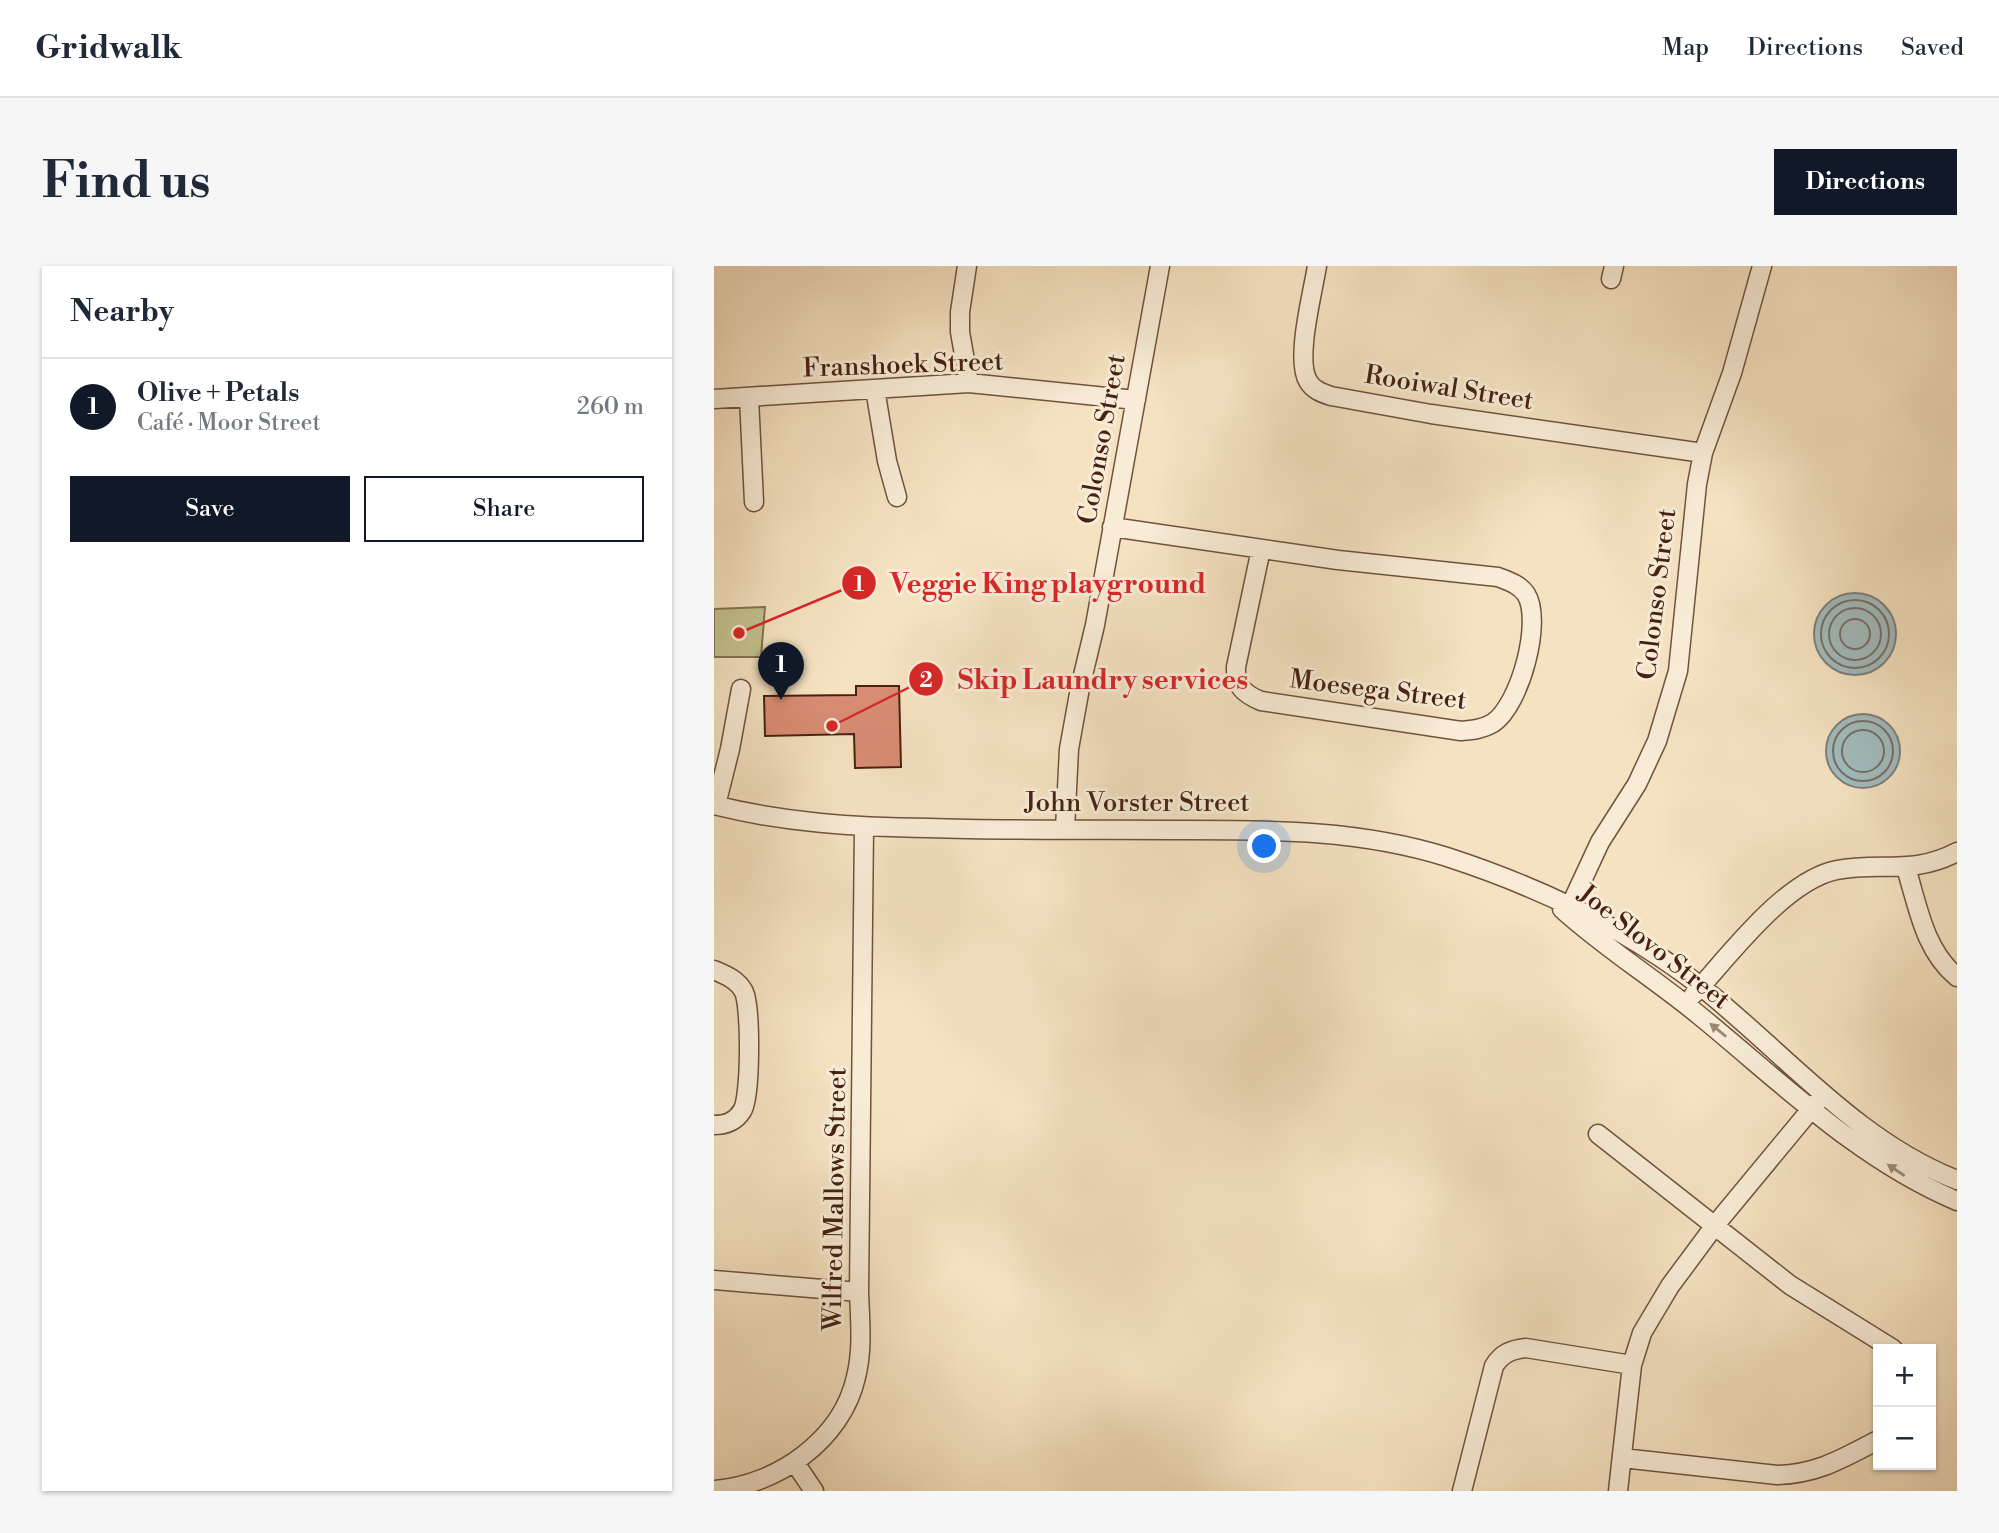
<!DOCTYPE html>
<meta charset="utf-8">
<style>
:root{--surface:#fff;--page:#f6f6f7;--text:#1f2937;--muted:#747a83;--line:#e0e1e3;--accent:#111827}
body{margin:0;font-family:"Libre Bodoni",serif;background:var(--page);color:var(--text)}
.controls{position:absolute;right:21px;bottom:21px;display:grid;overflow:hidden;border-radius:0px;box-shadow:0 2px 5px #0004}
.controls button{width:63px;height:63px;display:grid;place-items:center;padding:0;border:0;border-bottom:2px solid var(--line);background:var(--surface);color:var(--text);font:35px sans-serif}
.you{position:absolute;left:551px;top:581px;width:24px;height:24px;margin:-18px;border:5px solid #fff;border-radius:50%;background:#1a73e8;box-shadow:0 0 0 10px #1a73e833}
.badge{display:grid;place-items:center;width:46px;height:46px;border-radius:50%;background:var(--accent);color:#fff;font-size:23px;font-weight:700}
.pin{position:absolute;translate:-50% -58px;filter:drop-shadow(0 2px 4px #0008)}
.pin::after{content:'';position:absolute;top:37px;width:24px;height:21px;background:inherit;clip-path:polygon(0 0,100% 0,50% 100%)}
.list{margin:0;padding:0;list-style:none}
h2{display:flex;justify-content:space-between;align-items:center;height:91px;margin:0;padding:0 28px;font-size:30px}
h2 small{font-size:23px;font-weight:400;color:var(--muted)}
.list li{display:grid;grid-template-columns:46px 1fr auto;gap:21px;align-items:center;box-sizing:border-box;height:98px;padding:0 28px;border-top:2px solid var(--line)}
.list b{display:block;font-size:26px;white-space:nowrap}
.list p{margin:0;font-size:23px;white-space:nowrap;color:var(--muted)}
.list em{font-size:23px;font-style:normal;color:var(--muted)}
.actions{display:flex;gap:14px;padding:21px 28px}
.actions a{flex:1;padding:16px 0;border:2px solid var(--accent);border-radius:0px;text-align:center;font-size:24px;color:var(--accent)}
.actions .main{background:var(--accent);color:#fff}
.map{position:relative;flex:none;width:1243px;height:1225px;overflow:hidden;border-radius:0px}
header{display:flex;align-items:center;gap:42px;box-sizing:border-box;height:98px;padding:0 35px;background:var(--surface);border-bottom:2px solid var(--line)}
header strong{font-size:33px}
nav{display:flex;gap:38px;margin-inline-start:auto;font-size:24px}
.intro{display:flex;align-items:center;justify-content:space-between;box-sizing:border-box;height:168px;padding:0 42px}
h1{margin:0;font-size:49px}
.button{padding:18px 32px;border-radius:0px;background:var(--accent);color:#fff;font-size:24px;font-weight:700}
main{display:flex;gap:42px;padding:0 42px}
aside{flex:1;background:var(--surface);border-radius:0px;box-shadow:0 2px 5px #0004}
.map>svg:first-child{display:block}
.green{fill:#c3c18e;stroke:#847250;stroke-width:2}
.water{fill:#a1bbbd;stroke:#7c7e79;stroke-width:2}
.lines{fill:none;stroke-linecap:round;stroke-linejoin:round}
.shore{stroke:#736e68;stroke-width:2}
.building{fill:#d98d74;stroke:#452213;stroke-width:2}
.minor-casing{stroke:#71523e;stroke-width:21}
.minor{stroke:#f8ecd7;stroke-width:18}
.oneway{fill:#9e8775}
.labels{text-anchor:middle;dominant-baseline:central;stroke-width:6;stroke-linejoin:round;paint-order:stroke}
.street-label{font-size:26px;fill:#452213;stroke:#f8ecd7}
.leader{fill:none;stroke:#d62828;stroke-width:2.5}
.callout-dot{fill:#d62828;stroke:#f8ecd7;stroke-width:2.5}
.mark-label{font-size:21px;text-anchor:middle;font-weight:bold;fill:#fff}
.callout-label{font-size:28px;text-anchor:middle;font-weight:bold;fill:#d62828;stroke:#f8ecd7;stroke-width:6;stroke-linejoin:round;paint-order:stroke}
</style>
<header>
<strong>Gridwalk</strong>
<nav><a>Map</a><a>Directions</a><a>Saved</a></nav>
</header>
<div class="intro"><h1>Find us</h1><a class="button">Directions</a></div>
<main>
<aside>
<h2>Nearby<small></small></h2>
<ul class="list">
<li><span class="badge">1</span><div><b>Olive + Petals</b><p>Café · Moor Street</p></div><em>260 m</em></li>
</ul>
<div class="actions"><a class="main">Save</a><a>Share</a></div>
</aside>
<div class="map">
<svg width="1243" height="1225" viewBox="0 0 1243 1225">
<rect width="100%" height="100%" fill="#f5e2c1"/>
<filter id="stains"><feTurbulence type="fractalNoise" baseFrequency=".00286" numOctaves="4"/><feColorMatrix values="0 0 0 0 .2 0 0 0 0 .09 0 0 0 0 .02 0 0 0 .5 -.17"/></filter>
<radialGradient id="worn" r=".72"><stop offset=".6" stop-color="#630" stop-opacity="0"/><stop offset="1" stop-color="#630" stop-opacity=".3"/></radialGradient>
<path class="green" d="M 51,341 L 47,391 L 0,391 L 0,343 Z"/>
<path class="water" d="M1100 368a41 41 0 1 1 82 0a41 41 0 1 1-82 0Z
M1112 485a37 37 0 1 1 74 0a37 37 0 1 1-74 0Z"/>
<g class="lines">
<path class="shore" d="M1107 368a34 34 0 1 1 68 0a34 34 0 1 1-68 0Z
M1115 368a26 26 0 1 1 52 0a26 26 0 1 1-52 0Z
M1126 368a15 15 0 1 1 30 0a15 15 0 1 1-30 0Z
M1119 485a30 30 0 1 1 60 0a30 30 0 1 1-60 0Z
M1128 485a21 21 0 1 1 42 0a21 21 0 1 1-42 0Z"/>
</g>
<path class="building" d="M 142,420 L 185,420 L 187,501 L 141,502 L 140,468 L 51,470 L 50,430 L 142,429 Z"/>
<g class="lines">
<g class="minor-casing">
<path id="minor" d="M 253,0 L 246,46 L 246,66 L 255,117
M 603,0 C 599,26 581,93 594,115 C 599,124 608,127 617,130 L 717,148 L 989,187
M 897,13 L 900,0
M 161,123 L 173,195 L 183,231
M 35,132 L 40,236
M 0,133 L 255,117 L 422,134
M 398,261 L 624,294 L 784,311 C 794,315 805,318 812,328 C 829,355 806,439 779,457 C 769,463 759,464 747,465 L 547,435 C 530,428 521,420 522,401 L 547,283
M 0,539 C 71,557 141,561 215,562 C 300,565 386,563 472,564 C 561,564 647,564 733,591 C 822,620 910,661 985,719 C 1069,785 1142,875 1243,914
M 2,539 L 16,483 L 27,423
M 351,563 L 355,483 L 366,422 L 381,359 L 446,0
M 1192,602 C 1204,640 1210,684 1243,711
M 848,643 C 891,682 941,713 986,750 C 1068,817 1144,893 1243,935
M 853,647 L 886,576 L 923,518 L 943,475 L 964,405 L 983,218 L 989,187 L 1018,107 L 1048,0
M 0,704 C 12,709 24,714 30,726 C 37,742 37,832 28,845 C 21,856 12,859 0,859
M 980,728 C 1015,690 1071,614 1123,604 C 1166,596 1200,609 1243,586
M 884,868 L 1076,1019 L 1179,1083
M 0,1014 L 145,1026
M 908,1192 L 1063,1209 C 1104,1208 1129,1192 1164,1174
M 81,1197 L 100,1225
M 0,1224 C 62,1220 128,1174 142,1111 C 149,1083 146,1054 145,1026 L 150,561
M 748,1225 L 780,1100 C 788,1087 797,1084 812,1082 L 918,1099
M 904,1225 L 918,1099 L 928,1067 L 956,1020 L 1002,958 L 1103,836"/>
</g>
<use href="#minor" class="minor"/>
</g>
<defs><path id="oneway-solid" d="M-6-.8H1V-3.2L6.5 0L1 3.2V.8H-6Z" transform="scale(1.75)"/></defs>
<g class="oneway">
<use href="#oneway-solid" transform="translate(1004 764) rotate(-141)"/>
<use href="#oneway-solid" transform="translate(1182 904) rotate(-146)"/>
</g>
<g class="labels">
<g class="street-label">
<text transform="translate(189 99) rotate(-2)">Franshoek Street</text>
<text transform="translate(735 122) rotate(9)">Rooiwal Street</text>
<text transform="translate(388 173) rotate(-80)">Colonso Street</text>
<text transform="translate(943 328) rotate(-83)">Colonso Street</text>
<text transform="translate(664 424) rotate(7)">Moesega Street</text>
<text x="423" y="537">John Vorster Street</text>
<text transform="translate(940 681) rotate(38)">Joe Slovo Street</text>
<text transform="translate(121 933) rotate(-89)">Wilfred Mallows Street</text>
</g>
</g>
<path class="leader" d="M25 367L145 317M118 460L212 413"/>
<g class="callout-dot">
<circle cx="25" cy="367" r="7"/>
<circle cx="118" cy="460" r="7"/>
<circle cx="145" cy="317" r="18"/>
<circle cx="212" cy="413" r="18"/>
</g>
<g class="mark-label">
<text x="145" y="325">1</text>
<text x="212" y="421">2</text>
</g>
<g class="callout-label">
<text x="334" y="327">Veggie King playground</text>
<text x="389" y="423">Skip Laundry services</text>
</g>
<rect width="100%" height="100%" filter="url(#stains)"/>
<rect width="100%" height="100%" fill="url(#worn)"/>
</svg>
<div class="controls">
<button>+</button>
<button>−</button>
</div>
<div class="you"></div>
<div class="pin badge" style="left:67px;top:434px">1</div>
</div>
</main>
